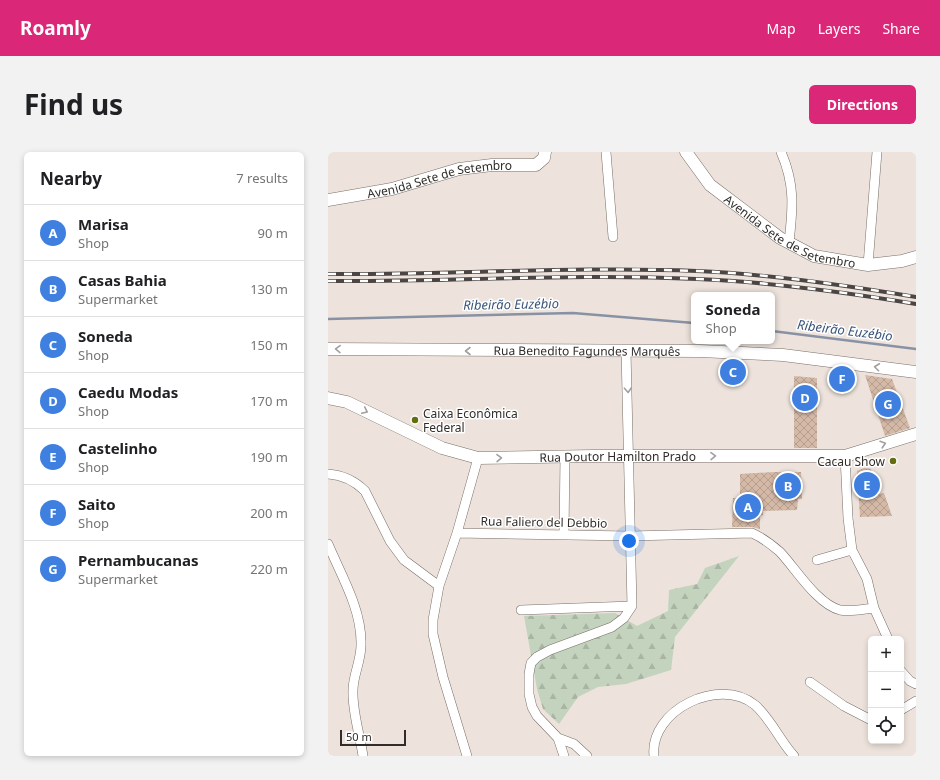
<!DOCTYPE html>
<meta charset="utf-8">
<style>
:root{--surface:#fff;--page:#f2f2f2;--text:#202124;--muted:#757577;--line:#e0e0e0;--accent:#db2777}
body{margin:0;font-family:"Noto Sans",sans-serif;background:var(--page);color:var(--text)}
.controls{position:absolute;right:12px;bottom:12px;display:grid;overflow:hidden;border-radius:6px;box-shadow:0 2px 6px #0003}
.controls button{width:36px;height:36px;display:grid;place-items:center;padding:0;border:0;border-bottom:1px solid var(--line);background:var(--surface);color:var(--text);font:20px sans-serif}
.scale{position:absolute;left:12px;bottom:10px;width:66px;box-sizing:border-box;padding-left:4px;border:2px solid #302c29;border-top:0;font-size:11px;line-height:14px;white-space:nowrap;color:#302c29;-webkit-text-stroke:3px #fff;paint-order:stroke}
.you{position:absolute;left:301px;top:389px;width:14px;height:14px;margin:-10px;border:3px solid #fff;border-radius:50%;background:#1a73e8;box-shadow:0 0 0 6px #1a73e833}
.badge{display:grid;place-items:center;width:26px;height:26px;border-radius:50%;background:var(--accent);color:#fff;font-size:13px;font-weight:700}
.pin{position:absolute;translate:-50% -50%;border:2px solid #fff;box-shadow:0 1px 4px #0006}
.popup{position:absolute;left:363px;top:140px;width:84px;height:52px;box-sizing:border-box;display:grid;place-content:center;border-radius:6px;background:var(--surface);filter:drop-shadow(0 1px 3px #0005);font-size:13px;white-space:nowrap;color:var(--muted)}
.popup b{font-size:15px;color:var(--text)}
.popup::after{content:'';position:absolute;left:50%;top:100%;margin-left:-8px;border:8px solid transparent;border-top-color:var(--surface)}
.list{margin:0;padding:0;list-style:none}
h2{display:flex;justify-content:space-between;align-items:center;height:52px;margin:0;padding:0 16px;font-size:17px}
h2 small{font-size:13px;font-weight:400;color:var(--muted)}
.list li{display:grid;grid-template-columns:26px 1fr auto;gap:12px;align-items:center;box-sizing:border-box;height:56px;padding:0 16px;border-top:1px solid var(--line)}
.list b{display:block;font-size:15px;white-space:nowrap}
.list p{margin:0;font-size:13px;white-space:nowrap;color:var(--muted)}
.list em{font-size:13px;font-style:normal;color:var(--muted)}
.icon{flex:none;width:22px;height:22px;fill:none;stroke:currentColor;stroke-width:2;stroke-linecap:round;stroke-linejoin:round}
.map{position:relative;flex:none;width:588px;height:604px;overflow:hidden;border-radius:6px}
header{display:flex;align-items:center;gap:24px;box-sizing:border-box;height:56px;padding:0 20px;background:var(--accent);color:#fff}
header strong{font-size:19px}
nav{display:flex;gap:22px;margin-inline-start:auto;font-size:14px}
.intro{display:flex;align-items:center;justify-content:space-between;box-sizing:border-box;height:96px;padding:0 24px}
h1{margin:0;font-size:28px}
.button{padding:10px 18px;border-radius:6px;background:var(--accent);color:#fff;font-size:14px;font-weight:700}
main{display:flex;gap:24px;padding:0 24px}
aside{flex:1;background:var(--surface);border-radius:6px;box-shadow:0 2px 6px #0003}
.map>svg:first-child{display:block}
.forest{fill:url(#forest-firs)}
.lines{fill:none;stroke-linecap:round;stroke-linejoin:round}
.stream{stroke:#8892a4;stroke-width:2.5}
.building{fill:url(#building-cross-hatch)}
.minor-casing{stroke:#786f68;stroke-width:10}
.major-casing{stroke:#786f68;stroke-width:13}
.minor{stroke:#fff;stroke-width:9}
.major{stroke:#fff;stroke-width:12}
.rail-casing{stroke:#4b4643;stroke-width:4}
.rail{stroke:#fff;stroke-width:2.5;stroke-dasharray:8;stroke-linecap:butt}
.oneway{stroke:#a2a09f}
.poi-dot{fill:#636c12;stroke:#fff;stroke-width:1.5}
.labels{text-anchor:middle;dominant-baseline:central;stroke-width:3;stroke-linejoin:round;paint-order:stroke}
.street-label{font-size:12px;fill:#302c29;stroke:#fff}
.poi-label{font-size:12px;fill:#302c29;stroke:#fff;text-anchor:start}
.water-label{font-size:13px;font-style:italic;fill:#3a547a;stroke:#fff}
</style>
<header>
<strong>Roamly</strong>
<nav><a>Map</a><a>Layers</a><a>Share</a></nav>
</header>
<div class="intro"><h1>Find us</h1><a class="button">Directions</a></div>
<main>
<aside>
<h2>Nearby<small>7 results</small></h2>
<ul class="list">
<li><span class="badge" style="background:#3f7fe0">A</span><div><b>Marisa</b><p>Shop</p></div><em>90 m</em></li>
<li><span class="badge" style="background:#3f7fe0">B</span><div><b>Casas Bahia</b><p>Supermarket</p></div><em>130 m</em></li>
<li><span class="badge" style="background:#3f7fe0">C</span><div><b>Soneda</b><p>Shop</p></div><em>150 m</em></li>
<li><span class="badge" style="background:#3f7fe0">D</span><div><b>Caedu Modas</b><p>Shop</p></div><em>170 m</em></li>
<li><span class="badge" style="background:#3f7fe0">E</span><div><b>Castelinho</b><p>Shop</p></div><em>190 m</em></li>
<li><span class="badge" style="background:#3f7fe0">F</span><div><b>Saito</b><p>Shop</p></div><em>200 m</em></li>
<li><span class="badge" style="background:#3f7fe0">G</span><div><b>Pernambucanas</b><p>Supermarket</p></div><em>220 m</em></li>
</ul>
</aside>
<div class="map">
<svg width="588" height="604" viewBox="0 0 588 604">
<defs>
<pattern id="forest-firs" width="22" height="20" patternUnits="userSpaceOnUse"><rect width="22" height="20" fill="#c3d3bd"/><path d="M5 1l3.5 6h-7zM16 11l3.5 6h-7z" fill="#a8b5a2"/></pattern>
<pattern id="building-cross-hatch" width="8" height="8" patternUnits="userSpaceOnUse"><rect width="8" height="8" fill="#d5b9a7"/><path d="M0 0l8 8M0 8l8-8" fill="none" stroke="#b79f90"/></pattern>
</defs>
<rect width="100%" height="100%" fill="#ede3dc"/>
<path class="forest" d="M 411,404 L 347,485 L 343,518 L 298,532 L 270,535 L 250,545 L 231,572 L 215,557 L 209,537 L 196,464 L 287,461 L 309,474 L 340,459 L 341,438 L 369,432 L 377,416 Z"/>
<g class="lines">
<path class="stream" d="M 0,167 L 245,161 L 366,171
M 444,179 L 588,197"/>
</g>
<path class="building" d="M 537,223 L 564,227 L 582,276 L 557,284 Z
M 466,224 L 489,226 L 489,296 L 466,296 Z
M 536,316 L 543,317 L 551,342 L 556,341 L 564,364 L 532,365 L 529,319 Z
M 446,320 L 473,320 L 474,347 L 470,347 L 469,358 L 435,359 L 435,363 L 432,364 L 432,377 L 424,375 L 404,375 L 405,346 L 412,346 L 412,322 Z"/>
<g class="lines">
<g class="minor-casing">
<path id="minor" d="M 278,0 L 285,85
M 453,0 C 467,32 465,56 461,90
M 540,113 L 549,0
M 298,199 L 304,454
M 517,304 L 520,366 L 524,398 L 539,427 L 546,456 L 560,487
M 0,322 C 14,323 27,329 37,339 L 62,389 L 76,408 L 111,434
M 129,381 L 302,384 L 424,381 C 435,386 443,392 452,400 C 468,417 489,452 512,458 C 522,460 536,457 546,456
M 236,383 L 237,304
M 0,392 C 13,423 33,456 33,490 C 34,508 25,522 25,538 C 24,559 32,583 35,604
M 489,408 L 524,398
M 193,458 L 304,454
M 573,519 L 582,529 L 588,532
M 482,530 L 516,554 L 543,568
M 573,558 L 588,549
M 230,586 L 246,592 L 259,604
M 139,604 L 115,525 L 105,482 L 105,468 L 111,434 L 129,381 L 150,306
M 236,604 L 230,586 L 209,564 L 204,555 L 201,542 L 201,522 L 203,511 L 209,505 L 222,498 L 284,475 L 296,466 L 304,454
M 326,604 C 321,558 392,524 427,553 C 443,567 452,589 466,604"/>
</g>
<g class="major-casing">
<g id="major">
<path id="s1" d="M 358,0 L 382,33 L 452,86 L 486,104 L 540,113 L 574,109 L 588,105"/>
<path id="s2" d="M 0,48 L 64,37 L 131,17 L 164,13 L 208,13 L 216,6 L 217,0"/>
<path id="s3" d="M 0,197 L 372,199 L 455,203 L 588,220"/>
<path id="s4" d="M 0,246 L 19,250 L 114,296 L 150,306 L 265,304 L 517,304 L 588,282"/>
</g>
</g>
<use href="#minor" class="minor"/>
<use href="#major" class="major"/>
<g class="rail-casing">
<path id="rail" d="M 0,122 C 123,123 246,114 369,119 C 442,122 516,133 588,145
M 0,129 C 123,130 246,121 369,127 C 442,130 516,140 588,152"/>
</g>
<use href="#rail" class="rail"/>
</g>
<defs><path id="oneway-chevron" d="M-2-3.5L2.5 0L-2 3.5" fill="none" stroke-width="1.6" stroke-linecap="round" stroke-linejoin="round"/></defs>
<g class="oneway">
<use href="#oneway-chevron" transform="translate(10 197) rotate(-179)"/>
<use href="#oneway-chevron" transform="translate(140 199) rotate(-180)"/>
<use href="#oneway-chevron" transform="translate(549 215) rotate(-173)"/>
<use href="#oneway-chevron" transform="translate(300 238) rotate(87)"/>
<use href="#oneway-chevron" transform="translate(37 259) rotate(25)"/>
<use href="#oneway-chevron" transform="translate(555 292) rotate(-17)"/>
<use href="#oneway-chevron" transform="translate(385 304) rotate(-1)"/>
<use href="#oneway-chevron" transform="translate(171 306) rotate(-1)"/>
</g>
<g class="poi-dot">
<circle cx="87" cy="268" r="4"/>
<circle cx="565" cy="309" r="4"/>
</g>
<g class="labels">
<g class="street-label">
<text stroke="none"><textPath href="#s2" startOffset="114">Avenida Sete de Setembro</textPath></text>
<text stroke="none"><textPath href="#s1" startOffset="135">Avenida Sete de Setembro</textPath></text>
<text stroke="none"><textPath href="#s3" startOffset="259">Rua Benedito Fagundes Marquês</textPath></text>
<text stroke="none"><textPath href="#s4" startOffset="302">Rua Doutor Hamilton Prado</textPath></text>
<text transform="translate(216 370) rotate(1)">Rua Faliero del Debbio</text>
</g>
<g class="poi-label">
<text x="95" y="261">Caixa Econômica<tspan x="95" dy="14">Federal</tspan></text>
<text x="557" y="309" text-anchor="end">Cacau Show</text>
</g>
<g class="water-label">
<text transform="translate(183 152) rotate(-1)">Ribeirão Euzébio</text>
<text transform="translate(517 178) rotate(7)">Ribeirão Euzébio</text>
</g>
</g>
</svg>
<div class="controls">
<button>+</button>
<button>−</button>
<button><svg class="icon" aria-label="locate" viewBox="0 0 24 24"><circle cx="12" cy="12" r="6"/><path d="M12 2v4M12 18v4M2 12h4M18 12h4"/></svg></button>
</div>
<div class="scale">50 m</div>
<div class="you"></div>
<div class="pin badge" style="left:420px;top:355px;background:#3f7fe0">A</div>
<div class="pin badge" style="left:460px;top:334px;background:#3f7fe0">B</div>
<div class="pin badge" style="left:405px;top:220px;background:#3f7fe0">C</div>
<div class="popup"><b>Soneda</b>Shop</div>
<div class="pin badge" style="left:477px;top:246px;background:#3f7fe0">D</div>
<div class="pin badge" style="left:539px;top:333px;background:#3f7fe0">E</div>
<div class="pin badge" style="left:514px;top:227px;background:#3f7fe0">F</div>
<div class="pin badge" style="left:560px;top:252px;background:#3f7fe0">G</div>
</div>
</main>
